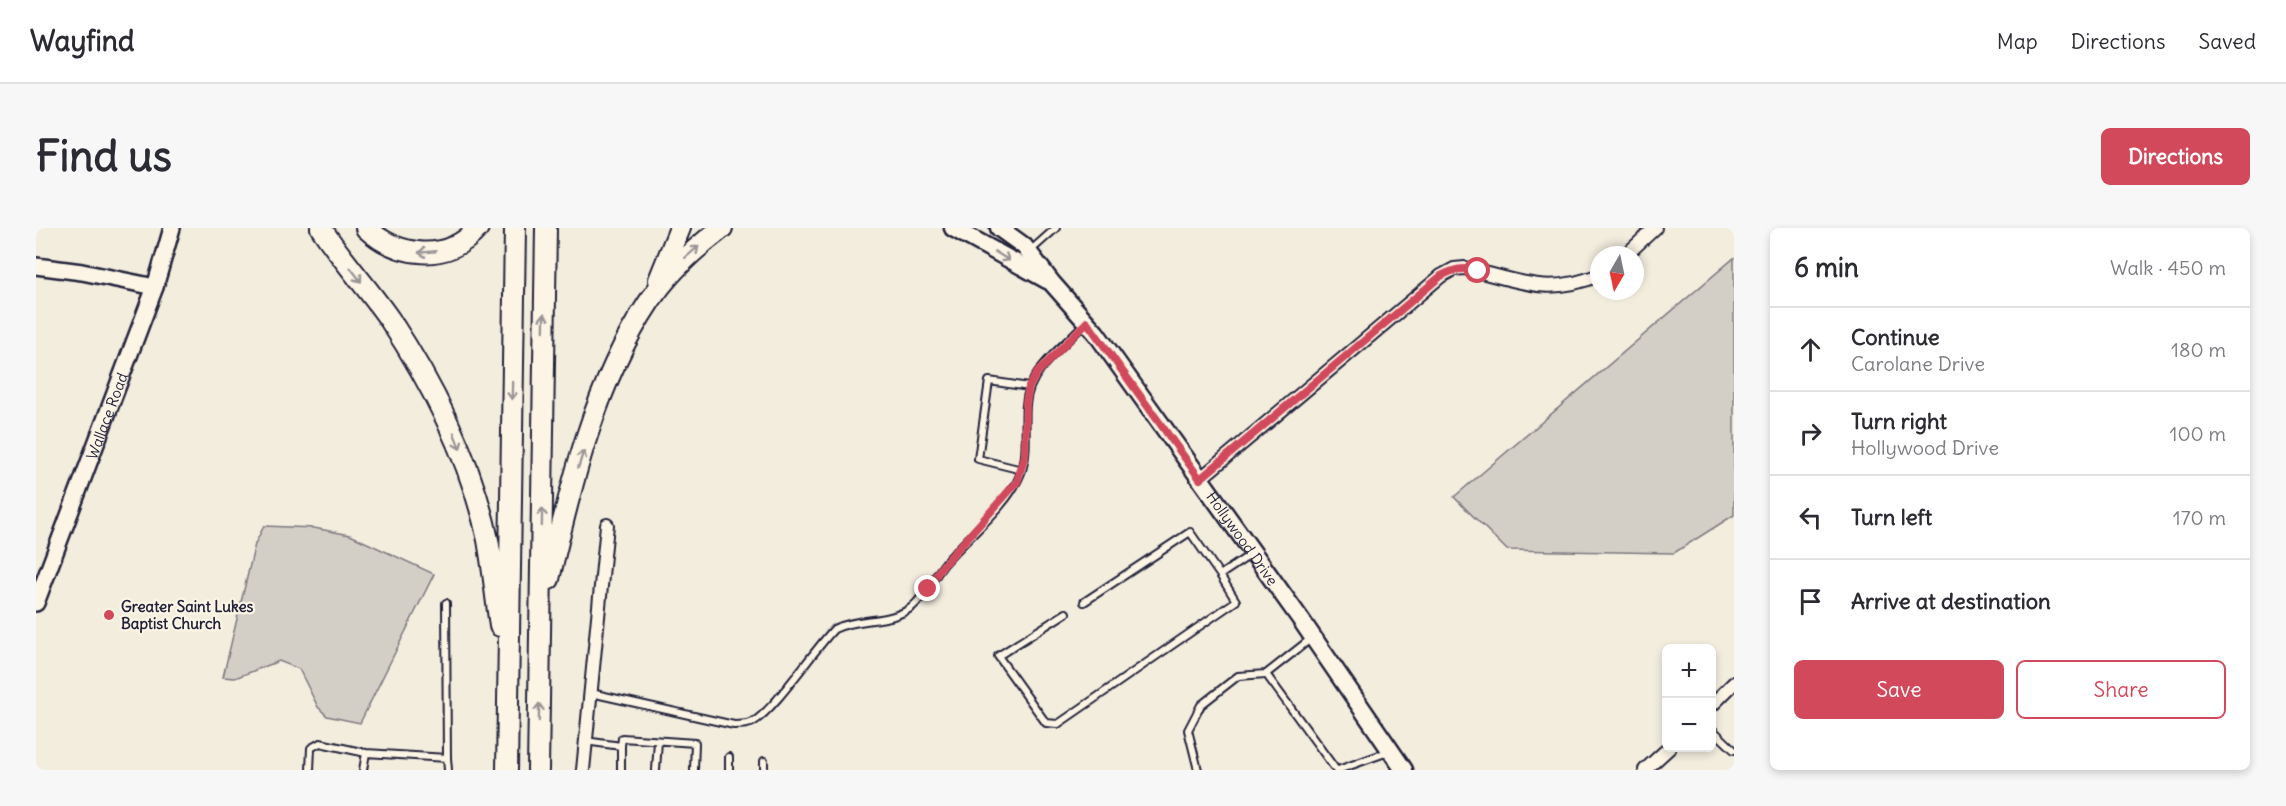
<!DOCTYPE html>
<meta charset="utf-8">
<style>
:root{--surface:#fff;--page:#f7f7f7;--text:#2b2b33;--muted:#7c7c81;--line:#e1e1e2;--accent:#d1495b}
body{margin:0;font-family:Delius,sans-serif;background:var(--page);color:var(--text)}
.controls{position:absolute;right:18px;bottom:18px;display:grid;overflow:hidden;border-radius:9px;box-shadow:0 3px 9px #0003}
.controls button{width:54px;height:54px;display:grid;place-items:center;padding:0;border:0;border-bottom:2px solid var(--line);background:var(--surface);color:var(--text);font:30px sans-serif}
.compass{position:absolute;left:1554px;top:18px;width:54px;height:54px;border-radius:50%;background:var(--surface);box-shadow:0 3px 9px #0003;rotate:189deg}
.stop{position:absolute;width:18px;height:18px;margin:-14px;border:4px solid #d1495b;border-radius:50%;background:#fff}
.stop.end{background:#d1495b;border-color:#fff;box-shadow:0 2px 6px #0008}
.list{margin:0;padding:0;list-style:none}
h2{display:flex;justify-content:space-between;align-items:center;height:78px;margin:0;padding:0 24px;font-size:26px}
h2 small{font-size:20px;font-weight:400;color:var(--muted)}
.list li{display:grid;grid-template-columns:39px 1fr auto;gap:18px;align-items:center;box-sizing:border-box;height:84px;padding:0 24px;border-top:2px solid var(--line)}
.list b{display:block;font-size:22px;white-space:nowrap}
.list p{margin:0;font-size:20px;white-space:nowrap;color:var(--muted)}
.list em{font-size:20px;font-style:normal;color:var(--muted)}
.actions{display:flex;gap:12px;padding:18px 24px}
.actions a{flex:1;padding:14px 0;border:2px solid var(--accent);border-radius:9px;text-align:center;font-size:21px;color:var(--accent)}
.actions .main{background:var(--accent);color:#fff}
.icon{flex:none;width:33px;height:33px;fill:none;stroke:currentColor;stroke-width:2;stroke-linecap:round;stroke-linejoin:round}
.map{position:relative;flex:none;width:1698px;height:542px;overflow:hidden;border-radius:9px}
header{display:flex;align-items:center;gap:36px;box-sizing:border-box;height:84px;padding:0 30px;background:var(--surface);border-bottom:2px solid var(--line)}
header strong{font-size:28px}
nav{display:flex;gap:33px;margin-inline-start:auto;font-size:21px}
.intro{display:flex;align-items:center;justify-content:space-between;box-sizing:border-box;height:144px;padding:0 36px}
h1{margin:0;font-size:42px}
.button{padding:15px 27px;border-radius:9px;background:var(--accent);color:#fff;font-size:21px;font-weight:700}
main{display:flex;gap:36px;padding:0 36px}
aside{flex:1;background:var(--surface);border-radius:9px;box-shadow:0 3px 9px #0003}
.map>svg:first-child{display:block}
.green{fill:#d4cfc6;stroke:#7b7880;stroke-width:1.5}
.lines{fill:none;stroke-linecap:round;stroke-linejoin:round}
.service-casing{stroke:#22223b;stroke-width:10}
.minor-casing{stroke:#22223b;stroke-width:16}
.tertiary-casing{stroke:#22223b;stroke-width:20}
.secondary-casing{stroke:#22223b;stroke-width:21}
.trunk-casing{stroke:#22223b;stroke-width:24}
.service{stroke:#fcf5e5;stroke-width:6}
.minor{stroke:#fcf5e5;stroke-width:12}
.tertiary{stroke:#fcf5e5;stroke-width:15}
.secondary{stroke:#fcf5e5;stroke-width:16}
.trunk{stroke:#fcf5e5;stroke-width:20}
.oneway{stroke:#9a9698}
.route{stroke:#d1495b;stroke-width:8}
.poi-dot{fill:#d1495b;stroke:#fcf5e5;stroke-width:2}
.labels{text-anchor:middle;dominant-baseline:central;stroke-width:4.5;stroke-linejoin:round;paint-order:stroke}
.street-label{font-size:15px;fill:#22223b;stroke:#fcf5e5}
.poi-label{font-size:15px;font-weight:bold;fill:#22223b;stroke:#fcf5e5;text-anchor:start}
</style>
<header>
<strong>Wayfind</strong>
<nav><a>Map</a><a>Directions</a><a>Saved</a></nav>
</header>
<div class="intro"><h1>Find us</h1><a class="button">Directions</a></div>
<main>
<div class="map">
<svg width="1698" height="542" viewBox="0 0 1698 542">
<rect width="100%" height="100%" fill="#f3edde"/>
<filter id="ink" filterUnits="userSpaceOnUse"><feTurbulence type="fractalNoise" baseFrequency=".0167" numOctaves="2"/><feDisplacementMap in="SourceGraphic" scale="12" xChannelSelector="R" yChannelSelector="G"/><feConvolveMatrix kernelMatrix="1 2 1 2 8 2 1 2 1" color-interpolation-filters="sRGB"/></filter>
<g filter="url(#ink)">
<path class="green" d="M 1698,30 L 1698,287 L 1638,325 L 1471,322 L 1418,269 Z
M 228,298 L 278,300 L 314,307 L 398,346 L 324,495 L 291,488 L 282,479 L 263,441 L 243,433 L 199,450 L 187,449 L 219,316 Z"/>
<g class="lines">
<g class="service-casing">
<path id="service" d="M 993,24 L 1020,0
M 986,242 L 942,231 L 953,153 L 993,159
M 1048,374 L 1154,304 L 1184,347
M 410,375 L 411,530
M 1030,385 L 962,428 L 1010,495 L 1022,496 L 1200,373 L 1184,347 L 1217,325
M 1277,409 L 1230,446 L 1300,542
M 555,465 L 698,497 C 704,497 711,497 717,494 C 739,481 777,423 798,401 C 822,389 854,396 876,379 C 890,367 897,350 909,335 C 933,307 971,280 985,245 C 993,224 988,199 990,177 C 992,142 1028,118 1050,94
M 1676,501 L 1698,522
M 549,513 L 585,518 L 585,542
M 585,518 L 586,510 L 659,515 L 658,542
M 274,542 L 275,520 L 284,515 L 330,525 L 411,530 L 412,542
M 327,542 L 330,525
M 620,542 L 622,513
M 693,542 L 693,529
M 728,542 L 728,533
M 1162,542 L 1152,502 L 1165,477 L 1202,448 L 1230,446
M 1302,542 L 1352,524"/>
</g>
<g class="minor-casing">
<path id="minor" d="M 1590,27 L 1619,0
M 1164,251 L 1405,48 L 1418,41 L 1429,40 C 1481,52 1511,69 1563,47
M 1676,477 L 1698,455
M 547,542 L 571,297
M 1609,542 L 1633,520"/>
</g>
<g class="tertiary-casing">
<g id="tertiary">
<path d="M 0,38 L 46,44 L 119,59"/>
<path id="s1" d="M 0,375 L 119,59 L 136,0"/>
</g>
</g>
<g class="secondary-casing">
<g id="secondary">
<path d="M 917,0 L 1011,52"/>
<path id="s2" d="M 963,0 L 988,18 L 1016,55 L 1060,105 L 1263,389 L 1368,542"/>
</g>
</g>
<g class="trunk-casing">
<path id="trunk" d="M 285,0 C 306,32 332,60 354,92 C 398,159 435,232 452,312 C 457,340 460,370 464,398
M 330,0 C 362,29 411,36 442,0
M 623,52 L 644,0
M 513,351 C 535,257 559,155 613,74 C 632,45 658,21 686,0
M 471,542 L 479,0
M 502,542 L 510,0"/>
</g>
<use href="#service" class="service"/>
<use href="#minor" class="minor"/>
<use href="#tertiary" class="tertiary"/>
<use href="#secondary" class="secondary"/>
<use href="#trunk" class="trunk"/>
</g>
<defs><path id="oneway-shaft" d="M-6 0H5M1.5-3L5.5 0L1.5 3" fill="none" stroke-width="1.6" stroke-linecap="round" stroke-linejoin="round" transform="scale(1.5)"/></defs>
<g class="oneway">
<use href="#oneway-shaft" transform="translate(391 24) rotate(175)"/>
<use href="#oneway-shaft" transform="translate(656 24) rotate(-41)"/>
<use href="#oneway-shaft" transform="translate(966 28) rotate(32)"/>
<use href="#oneway-shaft" transform="translate(320 47) rotate(53)"/>
<use href="#oneway-shaft" transform="translate(508 94) rotate(-89)"/>
<use href="#oneway-shaft" transform="translate(476 163) rotate(91)"/>
<use href="#oneway-shaft" transform="translate(421 213) rotate(69)"/>
<use href="#oneway-shaft" transform="translate(545 231) rotate(-72)"/>
<use href="#oneway-shaft" transform="translate(506 289) rotate(-89)"/>
<use href="#oneway-shaft" transform="translate(503 484) rotate(-89)"/>
</g>
</g>
<g class="lines" filter="url(#ink)">
<path class="route" d="M 892,361 L 904,341 L 981,254 L 989,228 L 990,175 L 993,159 L 1001,145 L 1051,94 L 1164,251 L 1405,48 C 1418,41 1427,39 1442,43"/>
</g>
<circle class="poi-dot" cx="73" cy="387" r="6"/>
<g class="labels">
<g class="street-label">
<text stroke="none"><textPath href="#s1" startOffset="200">Wallace Road</textPath></text>
<text stroke="none"><textPath href="#s2" startOffset="396">Hollywood Drive</textPath></text>
</g>
<g class="poi-label">
<text x="85" y="378">Greater Saint Lukes<tspan x="85" dy="17">Baptist Church</tspan></text>
</g>
</g>
</svg>
<div class="controls">
<button>+</button>
<button>−</button>
</div>
<svg class="compass" viewBox="-18 -18 36 36"><path d="M0-13l5 13h-10z" fill="#e53935"/><path d="M0 13l5-13h-10z" fill="#7c7c81"/></svg>
<div class="stop" style="left:1442px;top:43px"></div>
<div class="stop end" style="left:892px;top:361px"></div>
</div>
<aside>
<h2>6 min<small>Walk · 450 m</small></h2>
<ul class="list">
<li><svg class="icon" aria-label="ahead" viewBox="0 0 24 24"><path d="M12 20V5M6 11l6-6 6 6"/></svg><div><b>Continue</b><p>Carolane Drive</p></div><em>180 m</em></li>
<li><svg class="icon" aria-label="right" viewBox="0 0 24 24"><path d="M7 20v-9h11M14 6l5 5-5 5"/></svg><div><b>Turn right</b><p>Hollywood Drive</p></div><em>100 m</em></li>
<li><svg class="icon" aria-label="left" viewBox="0 0 24 24"><path d="M17 20v-9H6M10 6l-5 5 5 5"/></svg><div><b>Turn left</b></div><em>170 m</em></li>
<li><svg class="icon" aria-label="arrive" viewBox="0 0 24 24"><path d="M6 21V4h12l-3 4 3 4H6"/></svg><div><b>Arrive at destination</b></div></li>
</ul>
<div class="actions"><a class="main">Save</a><a>Share</a></div>
</aside>
</main>
